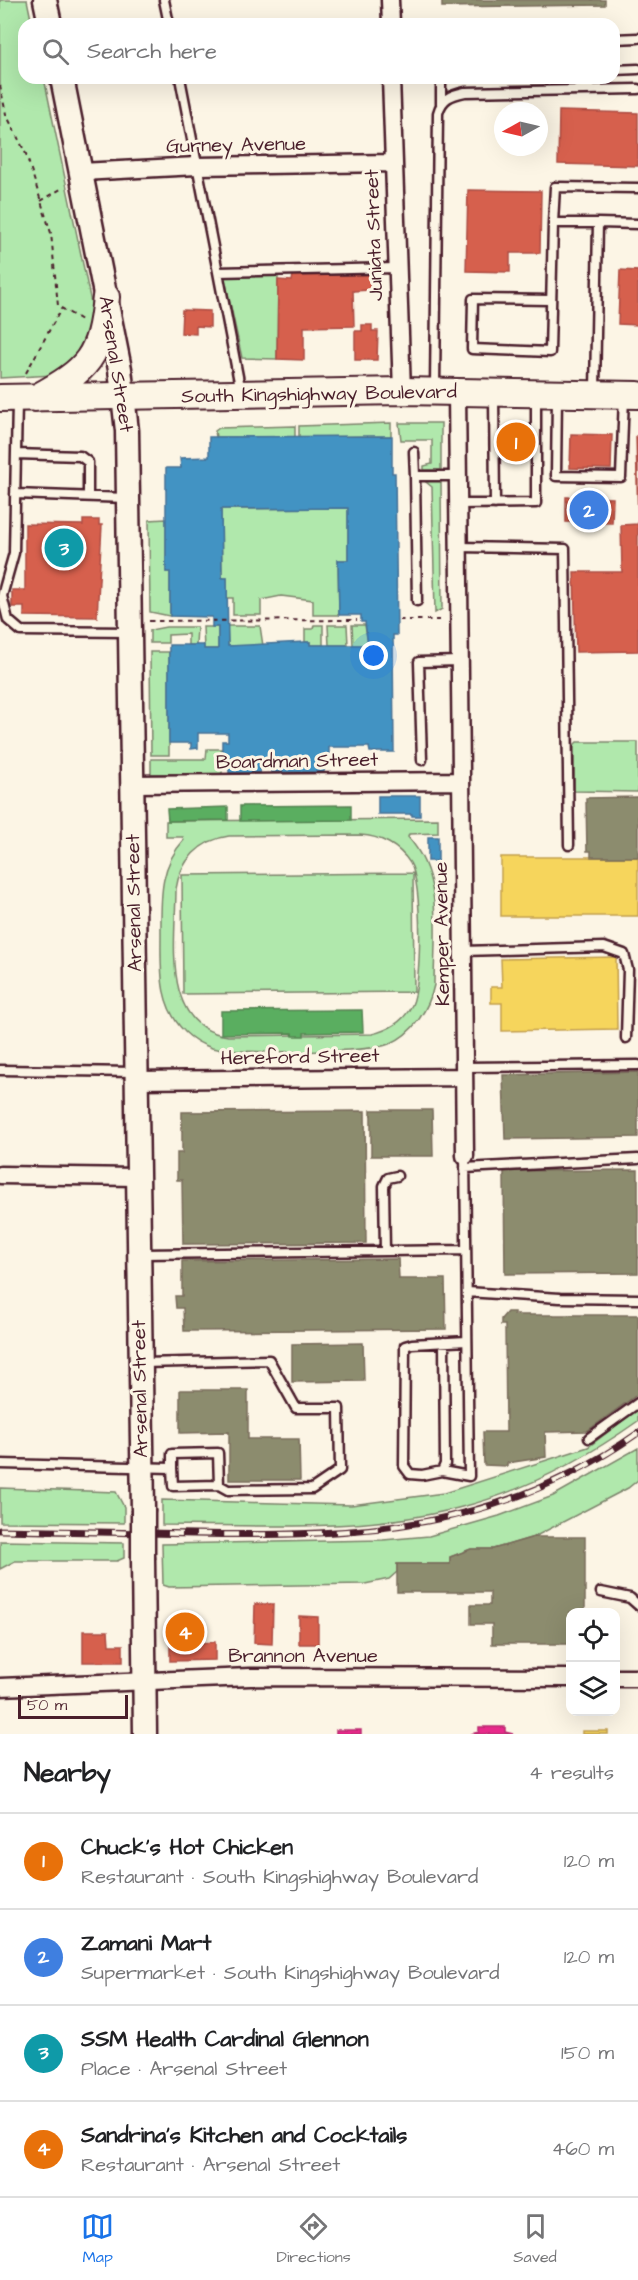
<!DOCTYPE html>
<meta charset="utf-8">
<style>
:root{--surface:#fff;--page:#f6f6f6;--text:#202124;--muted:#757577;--line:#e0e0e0;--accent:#1a73e8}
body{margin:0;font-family:"Architects Daughter",sans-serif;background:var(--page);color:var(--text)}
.controls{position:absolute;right:18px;bottom:18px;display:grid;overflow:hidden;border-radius:12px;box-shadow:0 6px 24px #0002}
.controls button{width:54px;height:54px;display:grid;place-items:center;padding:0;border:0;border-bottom:2px solid var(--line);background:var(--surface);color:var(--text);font:30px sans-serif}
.compass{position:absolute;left:494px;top:102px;width:54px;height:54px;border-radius:50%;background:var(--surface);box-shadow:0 6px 24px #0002;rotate:262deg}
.scale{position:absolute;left:18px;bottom:15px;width:110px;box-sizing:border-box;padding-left:6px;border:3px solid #4a1f2b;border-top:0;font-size:16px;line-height:21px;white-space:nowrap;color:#4a1f2b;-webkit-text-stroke:4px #fcf5e5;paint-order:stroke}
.you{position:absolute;left:374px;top:656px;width:21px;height:21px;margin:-15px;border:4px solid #fff;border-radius:50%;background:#1a73e8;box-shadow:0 0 0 9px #1a73e833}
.badge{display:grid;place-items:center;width:39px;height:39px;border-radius:50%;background:var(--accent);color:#fff;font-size:20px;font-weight:700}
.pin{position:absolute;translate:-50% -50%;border:3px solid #fff;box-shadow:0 2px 6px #0006}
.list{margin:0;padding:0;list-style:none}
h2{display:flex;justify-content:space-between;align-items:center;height:78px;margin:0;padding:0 24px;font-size:26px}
h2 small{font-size:20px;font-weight:400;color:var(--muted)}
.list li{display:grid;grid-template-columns:39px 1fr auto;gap:18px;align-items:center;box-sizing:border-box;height:96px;padding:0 24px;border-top:2px solid var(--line)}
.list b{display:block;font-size:22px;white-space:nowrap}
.list p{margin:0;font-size:20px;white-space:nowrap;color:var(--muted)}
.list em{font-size:20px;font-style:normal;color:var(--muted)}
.icon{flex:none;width:33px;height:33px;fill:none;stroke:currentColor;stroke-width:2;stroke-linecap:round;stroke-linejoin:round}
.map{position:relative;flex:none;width:638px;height:1734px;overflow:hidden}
.search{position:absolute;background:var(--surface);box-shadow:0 6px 24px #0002;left:18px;right:18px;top:18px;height:66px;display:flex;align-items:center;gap:15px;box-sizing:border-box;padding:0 21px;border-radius:18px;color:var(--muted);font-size:22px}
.sheet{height:462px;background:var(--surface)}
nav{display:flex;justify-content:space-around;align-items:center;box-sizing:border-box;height:84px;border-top:2px solid var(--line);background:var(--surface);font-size:16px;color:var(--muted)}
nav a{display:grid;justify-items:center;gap:3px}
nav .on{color:var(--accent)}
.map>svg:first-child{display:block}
.green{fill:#b0e8ac;stroke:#7d846c;stroke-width:1.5;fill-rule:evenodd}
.homes{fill:#f6d55c;stroke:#c29e4d;stroke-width:1.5}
.shops{fill:#d6604d;stroke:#ac4c43;stroke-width:1.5}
.schools{fill:#4393c3;stroke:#457095;stroke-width:1.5;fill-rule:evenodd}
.health{fill:#e7298a;stroke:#b8266e;stroke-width:1.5}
.public{fill:#5aae61;stroke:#558351;stroke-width:1.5}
.industry{fill:#8c8c6e;stroke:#786b5a;stroke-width:1.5}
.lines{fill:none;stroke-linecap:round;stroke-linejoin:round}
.lane-casing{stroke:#4a1f2b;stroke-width:13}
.street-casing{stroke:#4a1f2b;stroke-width:21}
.secondary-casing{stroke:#4a1f2b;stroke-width:27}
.primary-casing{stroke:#4a1f2b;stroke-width:30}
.path{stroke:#4a1f2b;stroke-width:2;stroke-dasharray:4.5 4.5;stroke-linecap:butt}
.lane{stroke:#fcf5e5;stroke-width:8}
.street{stroke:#fcf5e5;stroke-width:16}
.secondary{stroke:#fcf5e5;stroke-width:22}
.primary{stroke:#fcf5e5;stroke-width:26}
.rail-casing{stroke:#4a1f2b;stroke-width:7}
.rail{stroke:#fcf5e5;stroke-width:4.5;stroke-dasharray:14;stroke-linecap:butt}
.secondary-bridge-casing{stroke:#4a1f2b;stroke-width:27;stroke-linecap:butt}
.secondary-bridge{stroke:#fcf5e5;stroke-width:22}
.labels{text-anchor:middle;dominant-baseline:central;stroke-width:6;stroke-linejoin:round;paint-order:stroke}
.street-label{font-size:20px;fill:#4a1f2b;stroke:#fcf5e5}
</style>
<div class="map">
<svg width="638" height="1734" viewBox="0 0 638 1734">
<rect width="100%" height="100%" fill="#fcf5e5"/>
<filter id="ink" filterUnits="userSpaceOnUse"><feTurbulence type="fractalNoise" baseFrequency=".0167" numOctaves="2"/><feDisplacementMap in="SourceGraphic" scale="12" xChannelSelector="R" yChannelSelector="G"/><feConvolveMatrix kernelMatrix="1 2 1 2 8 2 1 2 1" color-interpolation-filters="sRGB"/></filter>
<g filter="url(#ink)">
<path class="green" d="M 0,0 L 27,0 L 32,24 L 24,24 L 24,78 L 44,78 L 93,312 L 88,351 L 54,375 L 0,378 Z
M 278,274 L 277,359 L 242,358 L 224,275 Z
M 391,423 L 391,436 L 299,437 L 299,426 Z
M 399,423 L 441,423 L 441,470 L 424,470 L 424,466 L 432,464 L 432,440 L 401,440 Z
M 295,426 L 295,437 L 216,437 L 215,431 L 219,428 Z
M 437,479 L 441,480 L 442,609 L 435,613 L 432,487 L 426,482 Z
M 348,508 L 348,560 L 338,560 L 339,615 L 313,615 L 313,600 L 281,596 L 261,600 L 261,615 L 233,615 L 233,598 L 227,598 L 227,578 L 222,578 L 221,509 Z
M 166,519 L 166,572 L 170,572 L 170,616 L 150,612 L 149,520 Z
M 314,625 L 323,625 L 323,645 L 310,645 L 310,642 L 305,642 L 305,629 L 313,629 Z
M 328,625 L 347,625 L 348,645 L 329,645 Z
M 352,625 L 365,625 L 368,645 L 353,645 Z
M 227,626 L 260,626 L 263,646 L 228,646 Z
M 166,627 L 197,627 L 196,645 L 188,645 L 188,634 L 168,635 L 168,643 L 150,643 L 150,630 Z
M 203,627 L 218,627 L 218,649 L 204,649 Z
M 150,652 L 169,652 L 169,755 L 151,755 Z
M 577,742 L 638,742 L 638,792 L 574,791 L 574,745 Z
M 207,749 L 222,749 L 222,774 L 151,774 L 151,759 L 206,759 Z
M 438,819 L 438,833 L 409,834 L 408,837 C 444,877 434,934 434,985 C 429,1009 413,1034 389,1044 C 369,1053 234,1054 212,1048 C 203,1045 192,1039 185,1032 C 158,1005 161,969 161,934 C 161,898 159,867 184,840 L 183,837 L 166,837 L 166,821 ZM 360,835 C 381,836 399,846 410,863 C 423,883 422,984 412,1005 C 404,1021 389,1030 372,1034 L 228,1036 C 160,1027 176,939 176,889 C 180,861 200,840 229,836 Z
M 413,873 L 414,992 L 183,994 L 182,875 Z
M 638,1409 L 638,1421 C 583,1460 523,1492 458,1508 C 362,1533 259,1525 162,1525 L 162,1500 L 351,1505 L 444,1493 L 588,1447 Z
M 638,1448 L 638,1480 L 628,1488 L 534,1537 L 493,1549 L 471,1549 L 450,1557 L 450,1564 L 397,1564 L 397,1572 L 389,1579 L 365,1584 L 169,1587 L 163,1585 L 162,1544 L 383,1540 L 429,1536 L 499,1516 L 553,1496 Z
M 0,1488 L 116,1492 L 124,1507 L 124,1523 L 0,1522 Z
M 0,1541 L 124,1543 L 124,1558 L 117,1561 L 15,1561 L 0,1569 Z"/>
<path class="homes" d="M 501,857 L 638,857 L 638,916 L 501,916 Z
M 616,957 L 617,1029 L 502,1031 L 502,1003 L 491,1003 L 491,987 L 502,987 L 501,959 Z
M 582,1731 L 608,1731 L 608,1734 L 582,1734 Z"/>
<path class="shops" d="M 559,111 L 638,113 L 638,166 L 558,164 Z
M 468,190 L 541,191 L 540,253 L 510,253 L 510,272 L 466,271 Z
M 620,270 L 638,271 L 638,325 L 618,324 Z
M 293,275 L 370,275 L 370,290 L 353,291 L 354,326 L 304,327 L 304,360 L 277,359 L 278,280 L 292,281 Z
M 182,310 L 210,311 L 210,327 L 196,326 L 196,334 L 181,333 Z
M 362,325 L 372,325 L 372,331 L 378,331 L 377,360 L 355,360 L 355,331 L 362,331 Z
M 501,430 L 530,430 L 530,454 L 500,453 Z
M 571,434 L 612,435 L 611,469 L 570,468 Z
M 636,436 L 638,436 L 638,651 L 576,652 L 574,572 L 622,572 L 621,525 L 638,524 Z
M 566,497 L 613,498 L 612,523 L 566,522 Z
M 83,520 L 99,520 L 99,525 L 102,525 L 97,617 L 24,616 L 24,607 L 12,607 L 12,590 L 25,590 L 25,524 L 83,525 Z
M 255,1604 L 273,1604 L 272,1644 L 254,1643 Z
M 299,1616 L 318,1617 L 318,1644 L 299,1644 Z
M 170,1622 L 200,1622 L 200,1643 L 215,1642 L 215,1660 L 170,1661 Z
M 83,1631 L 108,1631 L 109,1645 L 123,1645 L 123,1662 L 83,1662 Z"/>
<path class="schools" d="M 392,436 L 392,473 L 395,473 L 397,635 L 393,635 L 394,752 L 370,752 L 369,747 L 329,747 L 329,754 L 324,754 L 324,772 L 271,772 L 271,761 L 260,761 L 260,773 L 229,773 L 229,757 L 222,757 L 222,741 L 228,741 L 228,733 L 198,733 L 198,748 L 191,749 L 191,743 L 169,743 L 169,645 L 204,645 L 204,649 L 218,649 L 218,627 L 212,627 L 212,617 L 170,616 L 170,572 L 166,572 L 166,468 L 181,468 L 180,458 L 209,457 L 209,437 ZM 348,508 L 348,560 L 338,560 L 339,615 L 361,615 L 361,622 L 365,622 L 368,645 L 310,645 L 310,642 L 305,642 L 228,646 L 227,578 L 222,578 L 221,509 Z
M 378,796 L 420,796 L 420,816 L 412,816 L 412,814 L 378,814 Z
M 428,837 L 438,837 L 438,861 L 428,861 Z"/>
<path class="health" d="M 479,1727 L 505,1727 L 505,1732 L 513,1734 L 471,1734 L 479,1732 Z
M 336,1730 L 361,1730 L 361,1734 L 336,1734 Z"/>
<path class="public" d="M 351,805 L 351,820 L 240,821 L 240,806 Z
M 228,807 L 228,820 L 168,821 L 167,809 Z
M 362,1010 L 363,1032 L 304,1033 L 304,1036 L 293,1036 L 292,1033 L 221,1034 L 221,1011 Z"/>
<path class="industry" d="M 442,0 L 605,0 L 605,5 L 442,7 Z
M 638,797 L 638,857 L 591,857 L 591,851 L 587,851 L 586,798 Z
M 638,1072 L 638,1137 L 505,1139 L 503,1075 Z
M 371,1110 L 432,1110 L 433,1156 L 371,1156 Z
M 365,1111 L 366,1243 L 183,1244 L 182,1180 L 177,1180 L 177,1153 L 182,1153 L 182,1112 Z
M 638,1170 L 638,1273 L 505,1274 L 504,1171 Z
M 398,1259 L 399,1279 L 445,1279 L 446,1329 L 184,1331 L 183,1308 L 176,1308 L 175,1296 L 182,1296 L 182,1261 Z
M 507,1312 L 514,1312 L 514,1315 L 638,1315 L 638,1394 L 587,1431 L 545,1432 L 546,1457 L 507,1463 L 507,1466 L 484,1465 L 483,1432 L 506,1432 L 505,1325 L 501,1325 L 501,1319 Z
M 363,1343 L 364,1381 L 292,1382 L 292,1344 Z
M 180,1390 L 248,1390 L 248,1439 L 299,1439 L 300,1480 L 229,1480 L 229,1432 L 180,1433 Z
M 534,1537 L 585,1537 L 585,1612 L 570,1612 L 570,1644 L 492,1644 L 492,1624 L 471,1624 L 471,1605 L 490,1605 L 490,1592 L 397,1592 L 397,1564 L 450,1564 L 450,1557 L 471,1549 L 493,1549 Z"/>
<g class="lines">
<g class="lane-casing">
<path id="lane" d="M 164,0 L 169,24
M 614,39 L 638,38
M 614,70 L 638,69
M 180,78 L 218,272 L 397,268
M 441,78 L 441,104
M 553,223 L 555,187 L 638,188
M 218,272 L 241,392
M 550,300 L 473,299 L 472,349 L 550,352 L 553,223 L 598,223
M 435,388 L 438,113 C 442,98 451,95 465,92 L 638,89
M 595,391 L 598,223 L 638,224
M 494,396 L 495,504
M 557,397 L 556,476 L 621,477 L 624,396
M 17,402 L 14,553 L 2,596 L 8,620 L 21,631 L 129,632
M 414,452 L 415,476
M 16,454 L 80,456 L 88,462 L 88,496
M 15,494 L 126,498
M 458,504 L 536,503 L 536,397
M 459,547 L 565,549 L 569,845
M 417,601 L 415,476 L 458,476
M 422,760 L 419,662 L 460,661
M 463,951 L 604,947 L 624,954 L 628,970 L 626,1038
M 464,1067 L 638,1065
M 0,1070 L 135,1072
M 465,1168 L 638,1159
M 385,1251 L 384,1186 L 388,1178 L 397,1176
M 142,1254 L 466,1250
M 467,1292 L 560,1298 L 638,1299
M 444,1342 L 445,1464 L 442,1471 L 422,1475 L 410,1474 L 404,1466 L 405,1346 L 412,1344 L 467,1341
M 589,1438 L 638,1403
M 0,1464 L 172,1468 L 173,1486 L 219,1485 L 228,1490 L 312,1489 L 340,1470 L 339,1408 L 296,1408 L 269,1360 L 142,1363
M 172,1468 L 172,1454 L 218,1453 L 219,1485
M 442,1471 L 469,1476 L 465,1156
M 601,1592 L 630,1598 L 638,1605"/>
</g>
<g class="street-casing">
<path id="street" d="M 390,0 L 391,24
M 391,78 L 402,391
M 81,172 L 197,166 L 392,163
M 457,392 L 465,1156
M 133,784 L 461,781
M 136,1080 L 464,1077
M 0,1175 L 137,1177
M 616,1678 L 638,1678
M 0,1687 L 250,1677 L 570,1678"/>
</g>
<g class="secondary-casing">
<path id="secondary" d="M 45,0 L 50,24
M 62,78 L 120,369 L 127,431 L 143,1510
M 143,1559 L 145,1734"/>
</g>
<g class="primary-casing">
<path id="primary" d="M 0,398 L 402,391 L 638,395
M 36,398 C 89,369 100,357 106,297"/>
</g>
<path class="path" d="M 0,85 L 6,114 L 26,154 L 51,233 L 58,306 L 81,320
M 41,201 L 64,187
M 26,373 L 61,309
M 399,620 L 444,620
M 149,621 L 357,620"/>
<use href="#lane" class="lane"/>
<use href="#street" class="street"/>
<use href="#secondary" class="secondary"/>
<use href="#primary" class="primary"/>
<g class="rail-casing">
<path id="rail" d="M 0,1530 C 65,1531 130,1533 195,1534 C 359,1537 499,1531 638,1433"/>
</g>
<use href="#rail" class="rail"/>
<g class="secondary-bridge-casing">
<path id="secondary-bridge" d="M 143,1559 L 143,1510"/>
</g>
<use href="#secondary-bridge" class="secondary-bridge"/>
</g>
</g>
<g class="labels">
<g class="street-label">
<text transform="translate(236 145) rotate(-1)">Gurney Avenue</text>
<text transform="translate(374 235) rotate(-92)">Juniata Street</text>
<text transform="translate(116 364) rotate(81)">Arsenal Street</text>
<text transform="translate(319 394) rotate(-1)">South Kingshighway Boulevard</text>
<text transform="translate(297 761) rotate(-1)">Boardman Street</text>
<text transform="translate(134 903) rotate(-91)">Arsenal Street</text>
<text transform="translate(442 934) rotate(-91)">Kemper Avenue</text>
<text transform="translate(300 1057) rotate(-1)">Hereford Street</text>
<text transform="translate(140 1389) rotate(-91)">Arsenal Street</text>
<text x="303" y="1656">Brannon Avenue</text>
</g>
</g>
</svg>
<div class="controls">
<button><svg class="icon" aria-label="locate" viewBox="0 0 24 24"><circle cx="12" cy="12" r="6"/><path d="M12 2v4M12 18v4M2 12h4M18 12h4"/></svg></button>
<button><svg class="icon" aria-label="layers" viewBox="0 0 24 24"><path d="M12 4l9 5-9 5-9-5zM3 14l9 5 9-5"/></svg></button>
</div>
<svg class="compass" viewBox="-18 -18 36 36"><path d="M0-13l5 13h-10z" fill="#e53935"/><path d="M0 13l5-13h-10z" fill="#757577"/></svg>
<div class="scale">50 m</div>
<div class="you"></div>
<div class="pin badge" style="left:516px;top:442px;background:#e8710a">1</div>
<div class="pin badge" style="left:589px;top:510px;background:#3f7fe0">2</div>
<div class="pin badge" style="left:64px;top:548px;background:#0f9aa8">3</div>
<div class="pin badge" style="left:185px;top:1632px;background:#e8710a">4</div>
<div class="search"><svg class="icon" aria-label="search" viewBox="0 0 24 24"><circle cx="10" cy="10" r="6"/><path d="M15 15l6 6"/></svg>Search here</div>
</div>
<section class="sheet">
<h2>Nearby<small>4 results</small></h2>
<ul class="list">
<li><span class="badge" style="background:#e8710a">1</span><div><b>Chuck's Hot Chicken</b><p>Restaurant · South Kingshighway Boulevard</p></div><em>120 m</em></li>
<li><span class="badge" style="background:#3f7fe0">2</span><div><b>Zamani Mart</b><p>Supermarket · South Kingshighway Boulevard</p></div><em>120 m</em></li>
<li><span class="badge" style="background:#0f9aa8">3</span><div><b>SSM Health Cardinal Glennon</b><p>Place · Arsenal Street</p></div><em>150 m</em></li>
<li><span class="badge" style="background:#e8710a">4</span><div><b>Sandrina's Kitchen and Cocktails</b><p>Restaurant · Arsenal Street</p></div><em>460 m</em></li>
</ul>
</section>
<nav>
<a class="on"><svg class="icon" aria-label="map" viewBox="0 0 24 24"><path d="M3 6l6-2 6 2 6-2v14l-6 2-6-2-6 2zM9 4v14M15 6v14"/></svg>Map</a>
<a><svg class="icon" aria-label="directions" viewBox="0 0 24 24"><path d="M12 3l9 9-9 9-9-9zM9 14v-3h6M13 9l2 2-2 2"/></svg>Directions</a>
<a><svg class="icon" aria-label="saved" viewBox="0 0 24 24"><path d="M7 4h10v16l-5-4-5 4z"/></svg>Saved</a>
</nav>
